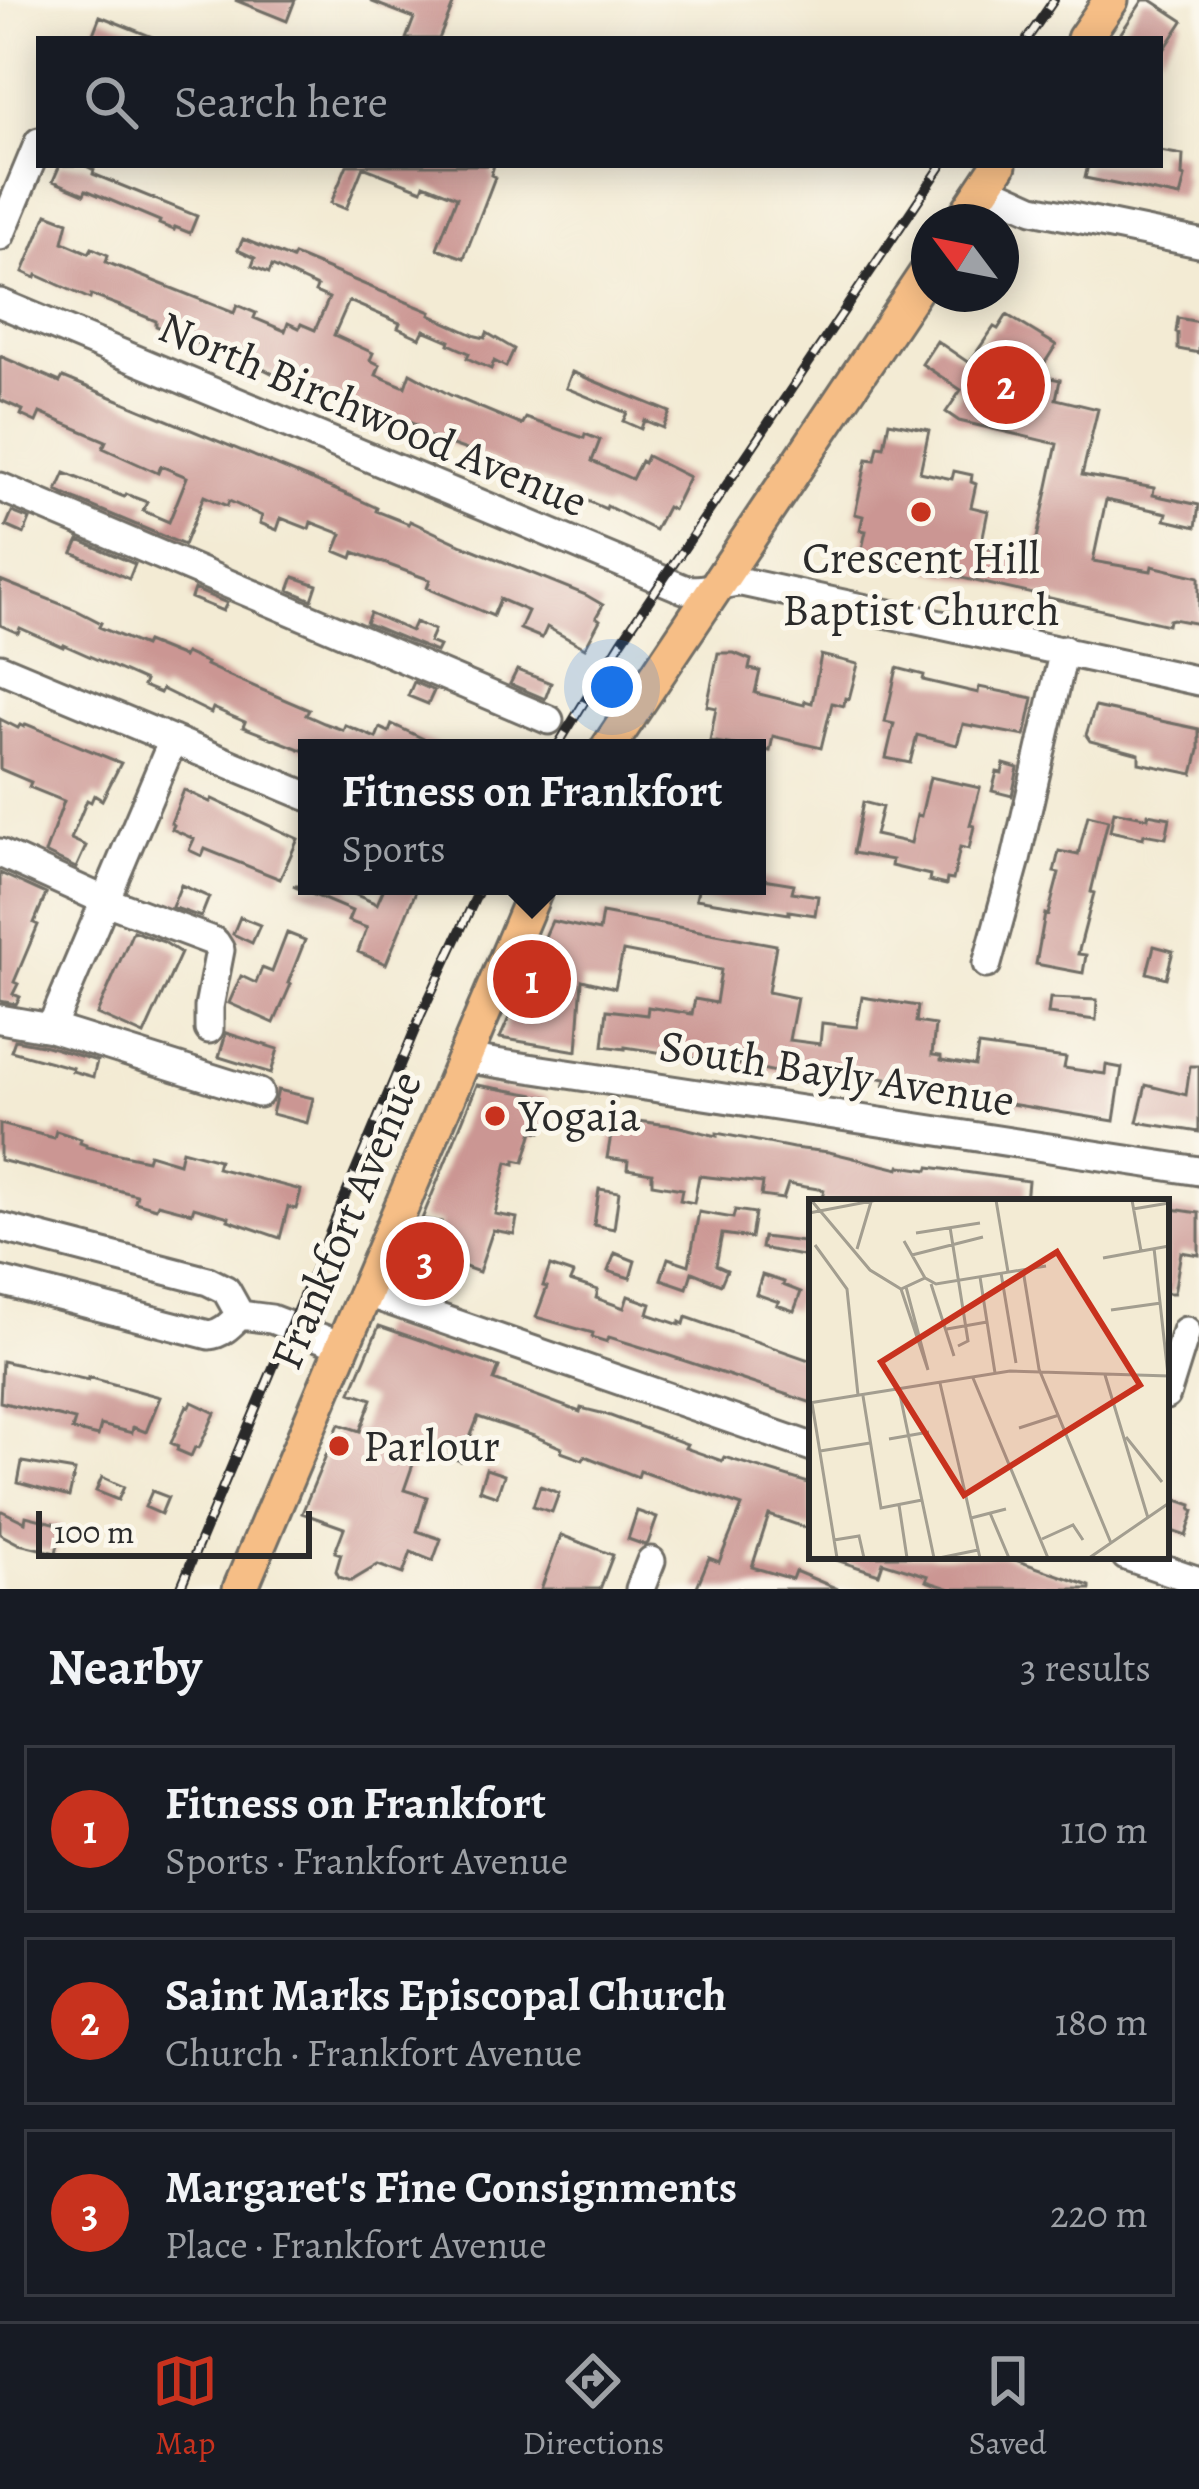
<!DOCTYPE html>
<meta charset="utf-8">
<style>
:root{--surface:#171b24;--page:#20242c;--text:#f1f3f6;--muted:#9ea1a6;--line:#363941;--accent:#c8321e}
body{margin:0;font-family:Alegreya,serif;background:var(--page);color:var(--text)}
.compass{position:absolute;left:911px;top:204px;width:108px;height:108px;border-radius:50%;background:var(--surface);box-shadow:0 6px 30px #0003;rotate:302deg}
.scale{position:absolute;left:36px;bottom:30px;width:276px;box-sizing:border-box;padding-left:12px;border:6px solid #2b2b2b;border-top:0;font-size:33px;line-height:42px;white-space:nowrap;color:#2b2b2b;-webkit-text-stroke:9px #fbf7ec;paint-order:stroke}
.you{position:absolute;left:612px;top:687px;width:42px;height:42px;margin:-30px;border:9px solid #fff;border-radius:50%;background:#1a73e8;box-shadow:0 0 0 18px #1a73e833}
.badge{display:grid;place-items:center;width:78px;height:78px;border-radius:50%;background:var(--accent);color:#fff;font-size:39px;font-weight:700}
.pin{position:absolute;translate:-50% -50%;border:6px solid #fff;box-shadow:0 3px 12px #0006}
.popup{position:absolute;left:298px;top:739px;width:468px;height:156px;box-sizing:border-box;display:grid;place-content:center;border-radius:0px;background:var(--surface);filter:drop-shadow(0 3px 9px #0005);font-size:39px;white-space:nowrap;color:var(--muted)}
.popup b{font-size:45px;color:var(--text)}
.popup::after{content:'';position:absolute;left:50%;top:100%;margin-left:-24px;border:24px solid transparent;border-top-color:var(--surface)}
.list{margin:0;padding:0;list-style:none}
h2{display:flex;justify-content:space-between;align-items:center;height:156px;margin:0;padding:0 48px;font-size:51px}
h2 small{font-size:39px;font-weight:400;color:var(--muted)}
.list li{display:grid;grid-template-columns:78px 1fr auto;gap:36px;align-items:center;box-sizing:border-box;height:168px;margin:0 24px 24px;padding:0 24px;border:3px solid var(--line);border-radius:0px}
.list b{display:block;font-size:45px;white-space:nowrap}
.list p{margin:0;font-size:39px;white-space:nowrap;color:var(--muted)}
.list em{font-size:39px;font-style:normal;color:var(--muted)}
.icon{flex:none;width:66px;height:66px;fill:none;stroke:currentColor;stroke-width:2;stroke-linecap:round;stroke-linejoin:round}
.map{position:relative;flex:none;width:1199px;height:1589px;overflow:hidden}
.search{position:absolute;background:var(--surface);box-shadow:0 6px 30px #0003;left:36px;right:36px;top:36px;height:132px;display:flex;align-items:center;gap:30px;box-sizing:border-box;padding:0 42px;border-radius:0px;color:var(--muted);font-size:45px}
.sheet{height:732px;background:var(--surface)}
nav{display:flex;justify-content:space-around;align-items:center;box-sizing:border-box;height:168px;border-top:3px solid var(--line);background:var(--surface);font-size:33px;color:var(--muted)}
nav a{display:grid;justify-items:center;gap:6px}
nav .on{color:var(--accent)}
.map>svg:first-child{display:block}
.building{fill:#cb9693}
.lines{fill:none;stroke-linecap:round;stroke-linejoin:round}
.minor-casing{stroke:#716e66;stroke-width:33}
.major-casing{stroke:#716e66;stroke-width:39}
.minor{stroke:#fff;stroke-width:27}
.major{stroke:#f6be86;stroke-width:33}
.rail-casing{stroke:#2b2b2b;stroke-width:10}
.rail{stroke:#fbf7ec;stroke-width:6;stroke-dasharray:18;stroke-linecap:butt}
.poi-dot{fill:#c8321e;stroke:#fbf7ec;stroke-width:4.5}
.labels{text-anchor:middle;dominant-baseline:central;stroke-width:10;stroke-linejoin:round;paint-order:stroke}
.street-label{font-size:45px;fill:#2b2b2b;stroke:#fbf7ec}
.poi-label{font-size:45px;fill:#2b2b2b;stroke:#fbf7ec;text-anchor:start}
.inset-road{fill:none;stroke:#a39e90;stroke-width:3}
.view{fill:#c8321e;fill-opacity:0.15;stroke:#c8321e;stroke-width:6}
.inset-edge{fill:none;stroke:#2b2b2b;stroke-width:6}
</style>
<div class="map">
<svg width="1199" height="1589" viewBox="0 0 1199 1589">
<rect width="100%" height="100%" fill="#fbf7ec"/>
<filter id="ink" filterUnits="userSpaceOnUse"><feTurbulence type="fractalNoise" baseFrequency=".00833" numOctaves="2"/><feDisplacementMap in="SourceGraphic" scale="24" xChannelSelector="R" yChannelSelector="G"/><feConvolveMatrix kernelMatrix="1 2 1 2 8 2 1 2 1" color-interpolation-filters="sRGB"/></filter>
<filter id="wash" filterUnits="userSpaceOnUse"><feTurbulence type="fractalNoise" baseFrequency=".004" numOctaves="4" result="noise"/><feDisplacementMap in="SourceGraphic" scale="48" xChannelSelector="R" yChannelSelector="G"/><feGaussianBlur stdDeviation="2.7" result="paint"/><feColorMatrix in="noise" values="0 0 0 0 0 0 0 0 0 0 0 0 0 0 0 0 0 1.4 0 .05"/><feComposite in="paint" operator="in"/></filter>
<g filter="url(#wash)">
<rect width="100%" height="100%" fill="#f3ebd4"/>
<g id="blocks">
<path class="building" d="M 235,0 L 295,0 L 287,21 Z
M 455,0 L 439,39 L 406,39 L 414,18 L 370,1 Z
M 1143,0 L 1151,0 L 1183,21 L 1160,56 L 1160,39 L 1117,39 Z
M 100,16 L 155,38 L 154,39 L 91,39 Z
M 1160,151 L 1183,155 L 1182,176 L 1185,177 L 1180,197 L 1085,178 L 1088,165 L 1160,165 Z
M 60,165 L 84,165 L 94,170 L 93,174 L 197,216 L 190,233 L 175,227 L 174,230 L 159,224 L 160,221 L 86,190 L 84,194 L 53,181 Z
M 347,165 L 494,165 L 491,175 L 495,177 L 464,258 L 437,248 L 457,197 L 424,184 L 422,190 L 363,167 L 346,209 L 331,203 Z
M 47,214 L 68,222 L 63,242 L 89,253 L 92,248 L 108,255 L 106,262 L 234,313 L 237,305 L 256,313 L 254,318 L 285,331 L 288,323 L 299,328 L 301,324 L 315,330 L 329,298 L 315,292 L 317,287 L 272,266 L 269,273 L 252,266 L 255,258 L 238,250 L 243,239 L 292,259 L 294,255 L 431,312 L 430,315 L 476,336 L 485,338 L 487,333 L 514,349 L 506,367 L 494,361 L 491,369 L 467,358 L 469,353 L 449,344 L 450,341 L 424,330 L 420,338 L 398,328 L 400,323 L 349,301 L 334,335 L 373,353 L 370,360 L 380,365 L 376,375 L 405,387 L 410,373 L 450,395 L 522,425 L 526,418 L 584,438 L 585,434 L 600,440 L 592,461 L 632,479 L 641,461 L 644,463 L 647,456 L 689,477 L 673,510 L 667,507 L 655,530 L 607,506 L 606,509 L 521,472 L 507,469 L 508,467 L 478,454 L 427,436 L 414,429 L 416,425 L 388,413 L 387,415 L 358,403 L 357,405 L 292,377 L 290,382 L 206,341 L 204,346 L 156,326 L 156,321 L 120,306 L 91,295 L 90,299 L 37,275 L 36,278 L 23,272 Z
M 1007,315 L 1056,345 L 1037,375 L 1060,380 L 1056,399 L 1098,409 L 1082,475 L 1154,488 L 1153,495 L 1199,505 L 1196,527 L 1165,520 L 1167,513 L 1106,500 L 1093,561 L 1151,571 L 1152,566 L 1199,577 L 1199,624 L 1173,619 L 1169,620 L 1168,625 L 901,564 L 900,567 L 860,558 L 866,531 L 860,530 L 863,516 L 855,514 L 867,459 L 875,460 L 878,446 L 884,447 L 889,422 L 929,430 L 920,472 L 952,479 L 954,471 L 972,475 L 971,482 L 976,484 L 971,507 L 988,511 L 981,546 L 1033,557 L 1057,444 L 959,421 L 946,412 L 961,390 L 922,364 L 937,341 L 969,363 L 994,327 L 998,329 Z
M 1178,318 L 1199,322 L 1199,353 L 1178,349 L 1178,333 L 1176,332 Z
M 0,356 L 60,382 L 63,377 L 353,497 L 377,508 L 376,511 L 409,524 L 410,521 L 462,545 L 586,595 L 603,605 L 596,617 L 600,620 L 585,648 L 547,627 L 542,638 L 520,629 L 528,611 L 500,599 L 493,616 L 427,588 L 430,580 L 354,552 L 352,558 L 335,551 L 342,534 L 311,522 L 309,529 L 281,518 L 277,530 L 260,523 L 262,516 L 229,501 L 227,506 L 204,496 L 184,545 L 77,500 L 57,491 L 65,473 L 124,497 L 126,494 L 147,502 L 143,511 L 169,522 L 187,477 L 161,466 L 158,473 L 138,464 L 103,448 L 106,441 L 40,413 L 36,422 L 21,415 L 23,410 L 0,400 Z
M 572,372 L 670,412 L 663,428 L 644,420 L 641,429 L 623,421 L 627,413 L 566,388 Z
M 12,512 L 30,519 L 24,534 L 6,526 Z
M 79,540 L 135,564 L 129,579 L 73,553 Z
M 294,577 L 317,585 L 312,600 L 289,590 Z
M 0,580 L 76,610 L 101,623 L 99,627 L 144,646 L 146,642 L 183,657 L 185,653 L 207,663 L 206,665 L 225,674 L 309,710 L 306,715 L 324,723 L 343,730 L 345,725 L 376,738 L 380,728 L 389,732 L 392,724 L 443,748 L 307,748 L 307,752 L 243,727 L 245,722 L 213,708 L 211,713 L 162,689 L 160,693 L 143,686 L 145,681 L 64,645 L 63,647 L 20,628 L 18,633 L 0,625 Z
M 194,589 L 227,603 L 223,611 L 191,598 Z
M 370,613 L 411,631 L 415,622 L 434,630 L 429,642 L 439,646 L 436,652 L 366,623 Z
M 718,653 L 734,653 L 751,660 L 749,669 L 760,671 L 755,693 L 804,705 L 805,701 L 812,703 L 821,655 L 858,664 L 849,699 L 845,698 L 844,706 L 832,703 L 821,748 L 773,736 L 770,751 L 710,741 L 716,708 L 707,706 Z
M 897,668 L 924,675 L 923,680 L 978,693 L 979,687 L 1033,698 L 1025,736 L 963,724 L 957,745 L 917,735 L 910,763 L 886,758 L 894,724 L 885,722 Z
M 517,670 L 551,683 L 545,699 L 510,684 Z
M 414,682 L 434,691 L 428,704 L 408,696 Z
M 1095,707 L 1199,729 L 1199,750 L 1193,774 L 1139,763 L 1139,754 L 1090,741 L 1086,735 Z
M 0,719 L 18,728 L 20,725 L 24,727 L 26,724 L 121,763 L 102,800 L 94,795 L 91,802 L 87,800 L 71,839 L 86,846 L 76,868 L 45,853 L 64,801 L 29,787 L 31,782 L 0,769 Z
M 1004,764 L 1018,768 L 1012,796 L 992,791 L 997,772 L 1002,773 Z
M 930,777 L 980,788 L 970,825 L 974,826 L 969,849 L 960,847 L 953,880 L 947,879 L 946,885 L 929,881 L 930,875 L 891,866 L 892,860 L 853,853 L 863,802 L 882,807 L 875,835 L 911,843 L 917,815 L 921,816 Z
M 184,790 L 210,802 L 212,799 L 298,839 L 280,879 L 205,849 L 202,856 L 189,850 L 194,839 L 172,829 L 174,825 L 171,823 Z
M 1114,811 L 1148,818 L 1148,814 L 1170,818 L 1166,838 L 1144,834 L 1143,838 L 1110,831 Z
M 1088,815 L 1108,820 L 1091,892 L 1094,893 L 1078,954 L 1086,955 L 1083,973 L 1036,964 L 1045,914 L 1048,915 L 1059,873 L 1054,872 L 1059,851 L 1078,855 Z
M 0,873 L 46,894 L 34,923 L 38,925 L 14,982 L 18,984 L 13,994 L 20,997 L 16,1004 L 0,1001 Z
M 757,878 L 794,884 L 792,892 L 818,896 L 815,915 L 789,911 L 789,914 L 696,899 L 699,886 L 757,886 Z
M 181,885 L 209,897 L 201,917 L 172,907 Z
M 293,886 L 351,886 L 349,892 L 377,904 L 385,886 L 418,886 L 386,964 L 358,952 L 367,928 L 348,921 L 352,911 Z
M 602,913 L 776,945 L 768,992 L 797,998 L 789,1040 L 820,1044 L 822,1023 L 857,1027 L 862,997 L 918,1006 L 916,1022 L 935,1025 L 932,1055 L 941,1056 L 941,1060 L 975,1066 L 978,1046 L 1066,1058 L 1064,1068 L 1105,1074 L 1106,1065 L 1122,1068 L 1114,1121 L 962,1096 L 884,1088 L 886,1079 L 838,1071 L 837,1081 L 812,1080 L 748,1066 L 625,1047 L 625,1049 L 603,1046 L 607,1010 L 647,1015 L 648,1007 L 692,1014 L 695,999 L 716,1003 L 721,970 L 623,951 L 615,988 L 582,980 L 577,1051 L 500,1038 L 552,921 L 599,931 Z
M 240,917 L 260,925 L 252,943 L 233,934 Z
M 133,931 L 164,942 L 181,953 L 144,1035 L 97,1014 Z
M 287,933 L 305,940 L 288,983 L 291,984 L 274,1023 L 229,1003 L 241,976 L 256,983 L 262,968 L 272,972 Z
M 1154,946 L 1173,951 L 1166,978 L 1147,973 Z
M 1050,998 L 1097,1000 L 1096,1020 L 1048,1014 Z
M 226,1033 L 278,1049 L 271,1073 L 219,1057 Z
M 15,1040 L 47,1046 L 97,1061 L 93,1077 L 72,1071 L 73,1068 L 11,1051 Z
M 1190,1066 L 1199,1066 L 1199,1132 L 1137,1122 L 1146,1085 L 1186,1095 Z
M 477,1085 L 547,1097 L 541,1132 L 533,1131 L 524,1162 L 515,1160 L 515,1164 L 507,1162 L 495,1214 L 517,1218 L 514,1234 L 493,1230 L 479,1272 L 457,1264 L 445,1297 L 440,1296 L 398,1281 L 411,1249 L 430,1255 L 441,1222 L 422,1219 Z
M 278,1090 L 313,1098 L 307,1123 L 272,1114 Z
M 614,1118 L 676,1126 L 717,1136 L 717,1133 L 793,1148 L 829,1152 L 899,1169 L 900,1166 L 928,1170 L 929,1167 L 1028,1181 L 1026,1202 L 821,1202 L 824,1190 L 788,1184 L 783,1199 L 761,1196 L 763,1183 L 699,1176 L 694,1203 L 680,1200 L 682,1189 L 652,1184 L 652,1173 L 627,1169 L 628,1161 L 607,1158 Z
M 0,1124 L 54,1138 L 56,1131 L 81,1139 L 80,1143 L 86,1145 L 86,1147 L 147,1160 L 149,1154 L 179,1163 L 182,1150 L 219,1160 L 217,1168 L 301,1190 L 296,1209 L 288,1207 L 280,1238 L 228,1220 L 229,1217 L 194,1207 L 192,1213 L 158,1204 L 156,1208 L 135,1202 L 137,1195 L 0,1160 Z
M 599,1189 L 619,1192 L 614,1229 L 594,1225 Z
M 1166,1208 L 1199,1213 L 1199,1255 L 1181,1252 L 1174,1293 L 1166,1293 Z
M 735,1210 L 755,1213 L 751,1238 L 722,1234 L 716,1265 L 727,1270 L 721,1284 L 692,1272 L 687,1288 L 661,1279 L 668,1258 L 689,1265 L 699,1212 L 733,1218 Z
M 763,1237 L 812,1243 L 812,1258 L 761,1248 Z
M 615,1253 L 635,1261 L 630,1278 L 608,1271 Z
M 550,1266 L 573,1274 L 570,1281 L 598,1290 L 596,1298 L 624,1308 L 628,1296 L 651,1304 L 648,1314 L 680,1325 L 680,1322 L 684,1324 L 686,1317 L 812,1361 L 812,1403 L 664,1354 L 609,1337 L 607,1342 L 592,1337 L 593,1333 L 536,1317 L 547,1287 L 543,1286 Z
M 762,1275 L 784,1282 L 783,1285 L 801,1292 L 794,1311 L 777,1305 L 779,1302 L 756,1294 Z
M 379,1326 L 499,1367 L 494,1380 L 580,1412 L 581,1408 L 605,1414 L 687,1444 L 685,1448 L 722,1461 L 724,1457 L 812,1484 L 812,1530 L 769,1515 L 752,1567 L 792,1579 L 795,1571 L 838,1589 L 696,1589 L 709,1558 L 719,1562 L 742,1506 L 640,1471 L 638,1477 L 585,1456 L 583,1460 L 561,1452 L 562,1448 L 534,1436 L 478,1417 L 461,1461 L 419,1447 L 404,1490 L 427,1497 L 417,1531 L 441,1539 L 433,1561 L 411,1552 L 403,1574 L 378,1565 L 351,1581 L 339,1577 L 336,1571 L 341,1554 L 335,1552 L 344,1528 L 302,1513 L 339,1424 L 360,1431 L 372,1399 L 351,1392 Z
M 2,1361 L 88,1380 L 88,1377 L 160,1397 L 146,1432 L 133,1427 L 132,1433 L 101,1425 L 98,1436 L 72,1430 L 75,1420 L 0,1402 Z
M 192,1402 L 215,1413 L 199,1448 L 195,1447 L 191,1456 L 177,1450 L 178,1446 L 171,1443 L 187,1405 L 190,1407 Z
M 22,1462 L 75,1471 L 69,1497 L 18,1483 Z
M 486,1469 L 504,1475 L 497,1496 L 479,1490 Z
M 102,1477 L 124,1487 L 118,1500 L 96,1491 Z
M 540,1486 L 559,1493 L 552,1512 L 533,1506 Z
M 152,1491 L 168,1497 L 161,1514 L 145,1507 Z
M 1166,1496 L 1192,1505 L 1191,1510 L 1194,1511 L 1186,1536 L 1166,1529 Z
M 0,1510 L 25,1522 L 26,1516 L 62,1525 L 56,1553 L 19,1544 L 0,1534 Z
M 637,1511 L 657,1518 L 648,1543 L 645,1545 L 628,1539 Z
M 561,1535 L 613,1555 L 600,1589 L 541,1589 Z
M 833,1556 L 1004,1556 L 1090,1586 L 1090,1589 L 951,1589 L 926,1581 L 928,1576 L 883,1562 L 879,1574 L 833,1559 Z"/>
</g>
</g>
<g filter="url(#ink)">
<use href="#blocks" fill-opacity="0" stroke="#716e66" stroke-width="3"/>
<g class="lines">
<g class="minor-casing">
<path id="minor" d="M 984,187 L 1033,209 L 1199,243
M 0,236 L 39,142
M 0,303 L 684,589 C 706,593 721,582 742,582 L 1199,681
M 0,487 L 549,720
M 0,668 L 307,796
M 0,853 L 106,901 L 215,942 L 220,950 L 209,1007 L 209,1029
M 987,964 L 1016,859 L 1064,650
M 0,1019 L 51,1028 L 259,1093
M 51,1028 L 173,740
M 463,1058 L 1199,1171
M 0,1227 L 208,1281 L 226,1290 L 240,1315 C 231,1324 222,1334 209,1335 L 0,1281
M 364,1292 L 812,1447
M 240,1315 L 271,1319 L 342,1346
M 1166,1395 L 1186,1331
M 1126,1556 L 1199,1581
M 640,1589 L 651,1561"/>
</g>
<g class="major-casing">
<path id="major" d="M 1084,39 L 1111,0
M 961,222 L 999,165
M 608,748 L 929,269
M 240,1589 L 537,886"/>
</g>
<use href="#minor" class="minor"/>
<use href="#major" class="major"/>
<g class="rail-casing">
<path id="rail" d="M 1027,39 L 1054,0
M 556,748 L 621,642 L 942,165
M 180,1589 L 421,1015 L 481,886"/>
</g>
<use href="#rail" class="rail"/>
</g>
</g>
<g class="poi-dot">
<circle cx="921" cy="512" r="12"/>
<circle cx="495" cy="1116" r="12"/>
<circle cx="339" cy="1446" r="12"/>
</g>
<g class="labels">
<g class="street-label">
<text transform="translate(373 414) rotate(23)">North Birchwood Avenue</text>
<text transform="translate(837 1073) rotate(9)">South Bayly Avenue</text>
<text transform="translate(346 1220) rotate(-67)">Frankfort Avenue</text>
</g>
<g class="poi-label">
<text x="921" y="558" text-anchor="middle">Crescent Hill<tspan x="921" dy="52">Baptist Church</tspan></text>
<text x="519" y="1116">Yogaia</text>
<text x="363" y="1446">Parlour</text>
</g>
</g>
<g transform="translate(809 1199)">
<rect width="360" height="360" fill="#f3ebd4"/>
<path class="inset-road" d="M 2,1 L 61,71 L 92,90 L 116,79 L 127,85 L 237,67M 187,1 L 199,73M 323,1 L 332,52M 324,10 L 360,4M 0,14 L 68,1M 141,28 L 159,142 L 149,147M 107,34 L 171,24M 95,42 L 116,79M 6,46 L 38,90 L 49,196M 345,49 L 359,176M 48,50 L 62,3M 103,56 L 174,38M 294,59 L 360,47M 214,71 L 230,170 L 302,344M 192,74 L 207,164M 171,78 L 186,174M 122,85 L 145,157M 92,90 L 119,171 L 97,88M 302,111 L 352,104M 138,130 L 178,123M 296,176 L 339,319M 164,179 L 239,359M 131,184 L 171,359M 90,191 L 125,359M 54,197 L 72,309 L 113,301M 0,204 L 201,172 L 360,177M 3,204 L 28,359M 210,229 L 250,216M 317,238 L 353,283M 80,240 L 120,233M 11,252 L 61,244M 90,306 L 98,359M 181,314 L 200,359M 162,319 L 197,310M 233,340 L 264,326 L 274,341M 25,341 L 50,337 L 55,359M 130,359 L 169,351M 280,359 L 360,304"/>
<path class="view" d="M 248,53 L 331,186 L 155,296 L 72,163 Z"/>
<rect width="360" height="360" class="inset-edge"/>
</g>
</svg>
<svg class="compass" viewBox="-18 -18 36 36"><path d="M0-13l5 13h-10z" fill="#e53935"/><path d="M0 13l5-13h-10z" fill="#9ea1a6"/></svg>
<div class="scale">100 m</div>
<div class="you"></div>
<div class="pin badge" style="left:532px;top:979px">1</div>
<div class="popup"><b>Fitness on Frankfort</b>Sports</div>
<div class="pin badge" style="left:1006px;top:385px">2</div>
<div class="pin badge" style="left:425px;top:1261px">3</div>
<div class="search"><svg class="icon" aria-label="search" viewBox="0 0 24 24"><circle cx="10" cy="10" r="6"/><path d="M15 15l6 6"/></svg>Search here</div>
</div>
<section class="sheet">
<h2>Nearby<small>3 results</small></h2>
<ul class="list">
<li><span class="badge">1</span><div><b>Fitness on Frankfort</b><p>Sports · Frankfort Avenue</p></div><em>110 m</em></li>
<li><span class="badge">2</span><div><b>Saint Marks Episcopal Church</b><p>Church · Frankfort Avenue</p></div><em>180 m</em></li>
<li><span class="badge">3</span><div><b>Margaret's Fine Consignments</b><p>Place · Frankfort Avenue</p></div><em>220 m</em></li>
</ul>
</section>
<nav>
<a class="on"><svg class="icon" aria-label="map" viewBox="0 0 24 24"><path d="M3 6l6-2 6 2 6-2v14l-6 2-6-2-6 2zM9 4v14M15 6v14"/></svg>Map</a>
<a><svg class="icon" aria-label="directions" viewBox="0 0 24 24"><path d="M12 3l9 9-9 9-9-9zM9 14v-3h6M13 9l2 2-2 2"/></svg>Directions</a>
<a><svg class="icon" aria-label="saved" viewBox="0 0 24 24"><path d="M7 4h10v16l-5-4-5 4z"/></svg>Saved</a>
</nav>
